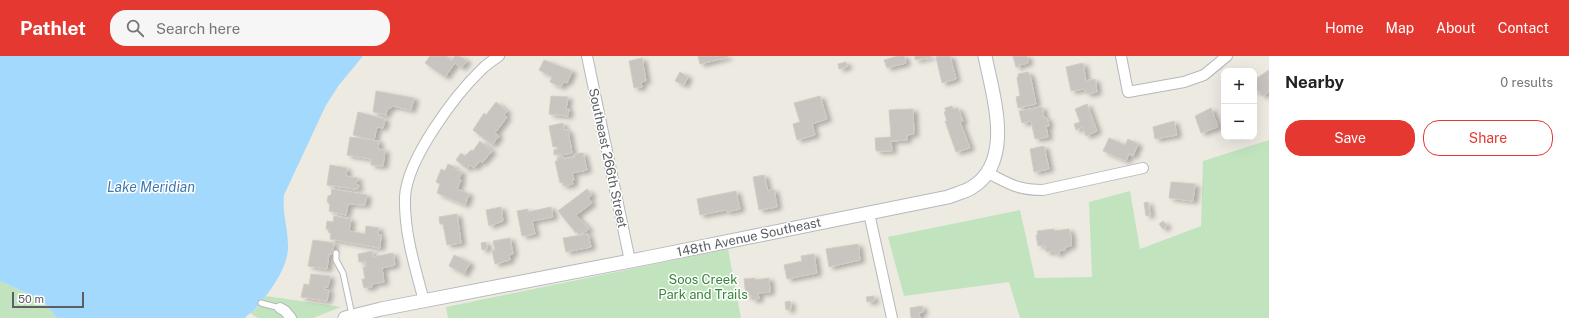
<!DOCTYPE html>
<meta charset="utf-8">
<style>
:root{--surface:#fff;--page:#f6f6f6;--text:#222;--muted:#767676;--line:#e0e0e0;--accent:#e43831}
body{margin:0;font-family:"Public Sans",sans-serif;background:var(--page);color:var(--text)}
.controls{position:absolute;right:12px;top:12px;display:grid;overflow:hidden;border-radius:8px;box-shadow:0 4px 16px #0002}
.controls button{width:36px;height:36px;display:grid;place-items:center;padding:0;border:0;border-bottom:1px solid var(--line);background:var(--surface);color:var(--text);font:20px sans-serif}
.scale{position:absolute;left:12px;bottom:10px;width:72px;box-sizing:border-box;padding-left:4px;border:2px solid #5b5f63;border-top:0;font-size:11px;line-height:14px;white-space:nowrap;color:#5b5f63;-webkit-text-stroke:3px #fff;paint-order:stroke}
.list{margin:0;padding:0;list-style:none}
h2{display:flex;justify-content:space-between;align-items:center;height:52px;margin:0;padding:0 16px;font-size:17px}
h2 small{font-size:13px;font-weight:400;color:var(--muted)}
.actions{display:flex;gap:8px;padding:12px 16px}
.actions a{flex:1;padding:9px 0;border:1px solid var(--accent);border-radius:16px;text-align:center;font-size:14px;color:var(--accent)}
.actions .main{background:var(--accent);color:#fff}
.icon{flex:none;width:22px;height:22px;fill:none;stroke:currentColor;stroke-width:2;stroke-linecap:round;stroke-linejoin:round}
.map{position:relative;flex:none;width:1269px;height:262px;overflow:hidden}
header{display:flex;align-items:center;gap:24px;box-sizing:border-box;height:56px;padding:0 20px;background:var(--accent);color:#fff}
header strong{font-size:19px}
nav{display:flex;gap:22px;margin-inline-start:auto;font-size:14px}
.search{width:280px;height:36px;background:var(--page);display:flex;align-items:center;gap:10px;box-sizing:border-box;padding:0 14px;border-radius:16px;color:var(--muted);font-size:15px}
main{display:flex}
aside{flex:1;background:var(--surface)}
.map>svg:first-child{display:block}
.green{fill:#c1e4bf}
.water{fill:#a3d9fd}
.building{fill:#c8c5c0;stroke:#d2ccc1;filter:url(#shadow)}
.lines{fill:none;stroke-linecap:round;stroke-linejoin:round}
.service-casing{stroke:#b5b8bc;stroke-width:7}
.minor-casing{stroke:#b5b8bc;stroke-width:12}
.tertiary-casing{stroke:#b5b8bc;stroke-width:15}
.service{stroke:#fff;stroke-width:5}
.minor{stroke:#fff;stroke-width:10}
.tertiary{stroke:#fff;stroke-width:13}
.labels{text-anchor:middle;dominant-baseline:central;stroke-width:3;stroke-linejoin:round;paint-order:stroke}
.street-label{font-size:13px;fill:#5b5f63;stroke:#fff}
.park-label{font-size:13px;fill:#378538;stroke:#fff}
.water-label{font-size:14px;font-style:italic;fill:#417aae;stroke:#fff}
</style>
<header>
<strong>Pathlet</strong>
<div class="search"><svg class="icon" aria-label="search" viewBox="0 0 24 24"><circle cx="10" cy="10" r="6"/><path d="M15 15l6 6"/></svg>Search here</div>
<nav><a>Home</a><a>Map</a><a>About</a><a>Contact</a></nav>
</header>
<main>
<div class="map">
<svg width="1269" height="262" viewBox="0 0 1269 262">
<defs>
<filter id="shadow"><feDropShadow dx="4.5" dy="2.5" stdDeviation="2" flood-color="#0004"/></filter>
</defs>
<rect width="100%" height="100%" fill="#edeae2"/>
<path class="green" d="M 1269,84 L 1269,262 L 1020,262 L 1009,226 L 904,240 L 888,181 L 1020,154 L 1035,222 L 1092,221 L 1089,146 L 1130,135 L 1140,193 L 1201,170 L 1203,105 Z
M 728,193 L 741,262 L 448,262 L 446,251 Z
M 0,225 L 42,244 L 57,262 L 0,262 Z
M 266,240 L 341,251 L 313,262 L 258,262 L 250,257 L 255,254 Z"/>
<path class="water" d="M 0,0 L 363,0 L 339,29 L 326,49 L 284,139 C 282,156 288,173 288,190 C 289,210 269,238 256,252 C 253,256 248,258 245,262 L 57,262 L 42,244 L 0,225 Z"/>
<path class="building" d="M 430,0 L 448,0 L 446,2 L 451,5 L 455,0 L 459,0 L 467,5 L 461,12 L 455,7 L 445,21 L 425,7 Z
M 698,0 L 727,0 L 728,1 L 700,8 Z
M 898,0 L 904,0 L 906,7 L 887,12 L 884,4 Z
M 915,0 L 931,0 L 931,1 L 915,4 Z
M 939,0 L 950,0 L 956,23 L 942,27 L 936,1 Z
M 1012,0 L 1027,0 L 1028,7 L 1019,9 L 1019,11 L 1016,11 L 1013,0 Z
M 642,2 L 646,25 L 641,26 L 642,31 L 634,32 L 629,5 Z
M 544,4 L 572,15 L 567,27 L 564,26 L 561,31 L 550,26 L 552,21 L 539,14 Z
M 846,6 L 847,11 L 839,13 L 838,8 Z
M 1083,7 L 1086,25 L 1095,23 L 1097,36 L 1087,38 L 1084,33 L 1071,35 L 1066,11 Z
M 1269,14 L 1269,36 L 1262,40 L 1259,34 L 1255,36 L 1254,34 L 1254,24 Z
M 680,16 L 688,21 L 684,29 L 675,25 Z
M 1028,16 L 1029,19 L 1030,19 L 1036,48 L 1018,52 L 1016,41 L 1020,40 L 1017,22 L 1018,21 L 1018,18 Z
M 376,35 L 414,42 L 411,54 L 393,50 L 387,54 L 386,59 L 373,56 Z
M 551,40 L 568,41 L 566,53 L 569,53 L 568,60 L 549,58 Z
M 820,40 L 827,63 L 812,68 L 815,79 L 797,84 L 793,68 L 800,66 L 794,47 Z
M 496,46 L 507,55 L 504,59 L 507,61 L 495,77 L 499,80 L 492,89 L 473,74 L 484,57 L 486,59 Z
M 1087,48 L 1097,75 L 1086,80 L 1082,71 L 1076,74 L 1074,68 L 1080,66 L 1075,53 Z
M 952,50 L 953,53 L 958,52 L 963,65 L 960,66 L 970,92 L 956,96 L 945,65 L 947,65 L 944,56 L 946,56 L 945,52 Z
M 1042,51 L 1044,62 L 1047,62 L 1049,70 L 1046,70 L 1048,81 L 1035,83 L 1031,65 L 1022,67 L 1019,55 Z
M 1211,52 L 1218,71 L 1201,77 L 1195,60 Z
M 913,53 L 914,78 L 907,79 L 907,84 L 891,85 L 892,95 L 876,95 L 875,82 L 891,81 L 889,54 Z
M 358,56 L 385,63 L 383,72 L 377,71 L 374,84 L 353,79 Z
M 1174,65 L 1177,79 L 1155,83 L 1153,71 Z
M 563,67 L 564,74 L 568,74 L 572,97 L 559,99 L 559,98 L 554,99 L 554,94 L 558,93 L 557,90 L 553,91 L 549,70 Z
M 350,81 L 379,85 L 378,93 L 385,94 L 383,110 L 371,109 L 371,103 L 347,99 Z
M 1109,82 L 1125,89 L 1128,83 L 1138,88 L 1133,100 L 1129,98 L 1126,105 L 1103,95 Z
M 480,85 L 492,95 L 482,107 L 480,105 L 474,112 L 470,109 L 467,113 L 456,104 L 461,97 L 465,100 L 471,94 L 473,95 Z
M 1044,90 L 1049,113 L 1034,116 L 1030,93 Z
M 583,97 L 587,114 L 572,117 L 574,124 L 572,125 L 573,128 L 563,130 L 563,126 L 560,127 L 555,105 L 558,105 L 557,102 L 564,101 L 564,103 L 575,101 L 574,98 Z
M 448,108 L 455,111 L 454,113 L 462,116 L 459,122 L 461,124 L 457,133 L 469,138 L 465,149 L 437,137 L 440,128 L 436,126 L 441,113 L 445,115 Z
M 330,109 L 347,112 L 346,120 L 358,122 L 356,128 L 359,129 L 358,133 L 356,132 L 356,133 L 327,129 Z
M 764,119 L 768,135 L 774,133 L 777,151 L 759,154 L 753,121 Z
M 1171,126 L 1195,128 L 1193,145 L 1169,142 Z
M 332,133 L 367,139 L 365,149 L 348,148 L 346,159 L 329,155 L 330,149 L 327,145 L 328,140 L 331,139 Z
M 587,133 L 592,139 L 588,142 L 592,147 L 576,159 L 589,173 L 582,178 L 580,174 L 576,177 L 558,155 Z
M 736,135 L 740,153 L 727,156 L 726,154 L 700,159 L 697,143 Z
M 1148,146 L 1150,159 L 1146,160 L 1144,147 Z
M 501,151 L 503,165 L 489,170 L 486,154 Z
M 551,151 L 553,161 L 532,165 L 535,178 L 522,180 L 517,155 L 528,153 L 528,156 Z
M 457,158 L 461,187 L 447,189 L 443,168 L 440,168 L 439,161 Z
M 334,160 L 351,163 L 349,175 L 365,178 L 366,170 L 379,172 L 378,179 L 381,179 L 380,192 L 330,183 L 331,177 L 328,176 L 329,174 L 326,173 L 327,165 L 333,166 Z
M 1163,165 L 1167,170 L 1163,173 L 1159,168 Z
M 1054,173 L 1054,175 L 1069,173 L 1071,180 L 1071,190 L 1065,191 L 1065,194 L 1060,194 L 1059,198 L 1056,198 L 1054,195 L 1046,196 L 1045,189 L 1038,190 L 1036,179 L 1038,179 L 1037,175 Z
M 588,178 L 591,191 L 566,196 L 563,182 Z
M 510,182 L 513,198 L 509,199 L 510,204 L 495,208 L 492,195 L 495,194 L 493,185 Z
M 313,184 L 334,187 L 332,198 L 329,198 L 327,213 L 308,210 Z
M 486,186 L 487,193 L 482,194 L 481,187 Z
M 858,188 L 860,204 L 829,211 L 826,193 Z
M 372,195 L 373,201 L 393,197 L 395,209 L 382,212 L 384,226 L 372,228 L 372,231 L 364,232 L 362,223 L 365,223 L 363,211 L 366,211 L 365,205 L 359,206 L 358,198 Z
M 814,198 L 817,217 L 787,223 L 784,209 L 802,205 L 801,200 Z
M 454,199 L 470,207 L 464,218 L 449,210 Z
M 311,218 L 330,220 L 328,231 L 324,231 L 324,233 L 329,234 L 327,245 L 301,241 L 304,228 L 309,229 Z
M 755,222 L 755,224 L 769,222 L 770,236 L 758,237 L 759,243 L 752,244 L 751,239 L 746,240 L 744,223 Z
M 874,240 L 874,245 L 867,246 L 866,241 Z
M 790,245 L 791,253 L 786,254 L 785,246 Z
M 922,250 L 923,256 L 919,257 L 920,262 L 911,262 L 910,252 Z"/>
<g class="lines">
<g class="service-casing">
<path id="service" d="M 336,197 L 336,204 L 343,217 L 352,259
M 261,247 L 280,252"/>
</g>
<g class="minor-casing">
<path id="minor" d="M 587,0 L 630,205
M 1121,0 L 1128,36 L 1184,26 L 1204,19 L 1227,0
M 988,117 C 1010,128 1017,134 1043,134 L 1143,112
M 869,157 L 892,262
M 424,245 C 415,211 404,177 405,141 C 407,103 455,39 482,13 C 487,8 493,4 499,0
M 280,252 L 285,255 L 291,262"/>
</g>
<g class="tertiary-casing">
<path id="tertiary" d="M 345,262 L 381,253 L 651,201 L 948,141 C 955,138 964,136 971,132 C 1015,106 993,40 985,0"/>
</g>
<use href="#service" class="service"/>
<use href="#minor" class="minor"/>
<use href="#tertiary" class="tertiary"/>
</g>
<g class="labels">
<g class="street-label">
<text transform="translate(608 102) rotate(78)">Southeast 266th Street</text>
<text transform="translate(749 181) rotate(-12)">148th Avenue Southeast</text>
</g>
<g class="park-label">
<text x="703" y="223">Soos Creek<tspan x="703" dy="15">Park and Trails</tspan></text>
</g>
<g class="water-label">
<text x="151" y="131">Lake Meridian</text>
</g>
</g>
</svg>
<div class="controls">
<button>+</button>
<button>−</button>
</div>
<div class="scale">50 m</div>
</div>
<aside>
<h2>Nearby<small>0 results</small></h2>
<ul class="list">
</ul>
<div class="actions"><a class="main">Save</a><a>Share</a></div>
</aside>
</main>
